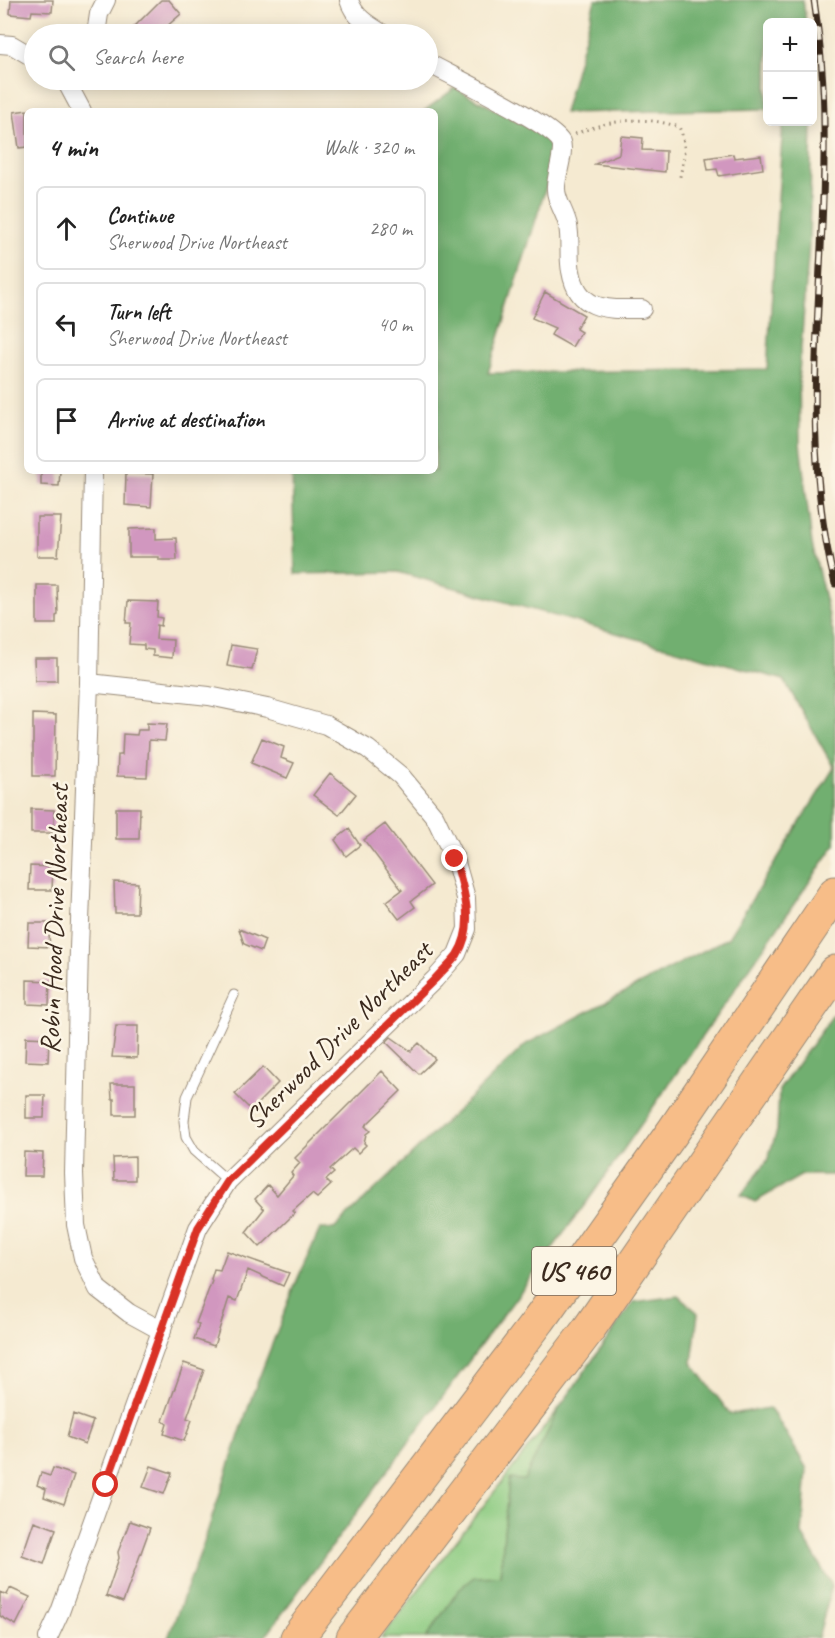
<!DOCTYPE html>
<meta charset="utf-8">
<style>
:root{--surface:#fff;--page:#f2f2f2;--text:#222;--muted:#767676;--line:#e0e0e0}
body{margin:0;font-family:Caveat,sans-serif;background:var(--page);color:var(--text)}
.controls{position:absolute;right:18px;top:18px;display:grid;overflow:hidden;border-radius:9px;box-shadow:0 3px 15px #0003}
.controls button{width:54px;height:54px;display:grid;place-items:center;padding:0;border:0;border-bottom:2px solid var(--line);background:var(--surface);color:var(--text);font:30px sans-serif}
.stop{position:absolute;width:18px;height:18px;margin:-14px;border:4px solid #d93025;border-radius:50%;background:#fff}
.stop.end{background:#d93025;border-color:#fff;box-shadow:0 2px 6px #0008}
.list{margin:0;padding:0;list-style:none}
h2{display:flex;justify-content:space-between;align-items:center;height:78px;margin:0;padding:0 24px;font-size:26px}
h2 small{font-size:20px;font-weight:400;color:var(--muted)}
.list li{display:grid;grid-template-columns:39px 1fr auto;gap:18px;align-items:center;box-sizing:border-box;height:84px;margin:0 12px 12px;padding:0 12px;border:2px solid var(--line);border-radius:9px}
.list b{display:block;font-size:22px;white-space:nowrap}
.list p{margin:0;font-size:20px;white-space:nowrap;color:var(--muted)}
.list em{font-size:20px;font-style:normal;color:var(--muted)}
.icon{flex:none;width:33px;height:33px;fill:none;stroke:currentColor;stroke-width:2;stroke-linecap:round;stroke-linejoin:round}
.map{position:relative;flex:none;width:835px;height:1638px;overflow:hidden}
.search{position:absolute;background:var(--surface);box-shadow:0 3px 15px #0003;left:24px;top:24px;width:414px;height:66px;display:flex;align-items:center;gap:15px;box-sizing:border-box;padding:0 21px;border-radius:33px;color:var(--muted);font-size:22px}
.panel{position:absolute;background:var(--surface);box-shadow:0 3px 15px #0003;left:24px;top:108px;width:414px;height:366px;border-radius:9px}
.map>svg:first-child{display:block}
.green{fill:#8ccb81;stroke:#647a50;stroke-width:1.5}
.forest{fill:#71af6f;stroke:#566c46;stroke-width:1.5}
.building{fill:#d197bf}
.lines{fill:none;stroke-linecap:round;stroke-linejoin:round}
.service-casing{stroke:#988a78;stroke-width:11}
.minor-casing{stroke:#988a78;stroke-width:20}
.motorway-casing{stroke:#988a78;stroke-width:35}
.path{stroke:#988a78;stroke-width:3;stroke-dasharray:1.5 4.5;stroke-linecap:butt}
.service{stroke:#fff;stroke-width:9}
.minor{stroke:#fff;stroke-width:18}
.motorway{stroke:#f7bd88;stroke-width:33}
.rail-casing{stroke:#3b2a1e;stroke-width:7}
.rail{stroke:#fcf5e5;stroke-width:4.5;stroke-dasharray:14;stroke-linecap:butt}
.route{stroke:#d93025;stroke-width:8}
.labels{text-anchor:middle;dominant-baseline:central;stroke-width:5;stroke-linejoin:round;paint-order:stroke}
.shield{fill:#fcf5e5;stroke:#75675a;stroke-width:1.5}
.shield-label{font-size:27px;font-weight:bold;fill:#3b2a1e}
.street-label{font-size:28px;fill:#3b2a1e;stroke:#fcf5e5}
</style>
<div class="map">
<svg width="835" height="1638" viewBox="0 0 835 1638">
<rect width="100%" height="100%" fill="#fcf5e5"/>
<filter id="ink" filterUnits="userSpaceOnUse"><feTurbulence type="fractalNoise" baseFrequency=".0167" numOctaves="2"/><feDisplacementMap in="SourceGraphic" scale="12" xChannelSelector="R" yChannelSelector="G"/><feConvolveMatrix kernelMatrix="1 2 1 2 8 2 1 2 1" color-interpolation-filters="sRGB"/></filter>
<filter id="wash" filterUnits="userSpaceOnUse"><feTurbulence type="fractalNoise" baseFrequency=".008" numOctaves="4" result="noise"/><feDisplacementMap in="SourceGraphic" scale="24" xChannelSelector="R" yChannelSelector="G"/><feGaussianBlur stdDeviation="1.35" result="paint"/><feColorMatrix in="noise" values="0 0 0 0 0 0 0 0 0 0 0 0 0 0 0 0 0 1.4 0 .05"/><feComposite in="paint" operator="in"/></filter>
<g filter="url(#wash)">
<rect width="100%" height="100%" fill="#f5ead1"/>
<path class="green" d="M 560,1407 L 524,1481 L 509,1480 L 500,1577 L 475,1577 L 461,1588 L 426,1638 L 381,1638 Z"/>
<path class="forest" d="M 595,0 L 803,0 L 806,22 L 768,22 L 767,109 L 564,113 Z
M 455,88 L 549,138 L 557,152 L 488,373 L 767,369 L 783,122 L 812,122 L 809,244 L 799,373 L 800,443 L 812,544 L 835,641 L 835,845 L 592,1195 L 264,1638 L 168,1638 L 202,1548 L 252,1396 L 297,1280 L 320,1229 L 334,1229 L 526,1044 L 728,938 L 834,768 L 784,680 L 398,572 L 295,574 L 292,471 L 435,471 L 435,111 L 424,111 Z
M 835,1012 L 835,1175 L 802,1175 L 755,1202 L 741,1195 L 767,1161 L 777,1131 L 779,1090 Z
M 679,1296 L 698,1313 L 692,1363 L 730,1414 L 769,1408 L 780,1423 L 807,1469 L 802,1534 L 832,1586 L 818,1638 L 426,1638 L 460,1588 L 474,1577 L 500,1576 L 509,1479 L 524,1480 L 560,1407 L 633,1302 Z"/>
<g id="blocks">
<path class="building" d="M 11,0 L 53,0 L 52,12 L 32,11 L 31,16 L 10,14 Z
M 161,0 L 169,0 L 181,14 L 158,34 L 138,34 L 133,28 Z
M 27,110 L 27,147 L 19,148 L 14,112 Z
M 621,136 L 643,138 L 642,150 L 666,151 L 665,172 L 595,164 L 619,154 Z
M 733,154 L 734,158 L 761,155 L 763,169 L 719,176 L 717,169 L 708,170 L 706,158 Z
M 545,292 L 584,315 L 576,329 L 581,332 L 572,347 L 551,335 L 555,328 L 532,318 Z
M 41,471 L 60,471 L 59,486 L 41,485 Z
M 126,473 L 153,474 L 151,507 L 125,505 Z
M 37,517 L 61,517 L 58,556 L 37,556 Z
M 156,528 L 156,539 L 176,538 L 177,560 L 159,560 L 159,557 L 129,557 L 129,529 Z
M 37,585 L 57,585 L 58,615 L 56,616 L 56,624 L 37,624 Z
M 128,601 L 158,602 L 157,617 L 162,618 L 161,626 L 157,625 L 156,639 L 173,640 L 172,658 L 153,656 L 153,650 L 144,649 L 144,645 L 129,644 L 131,623 L 126,623 Z
M 231,645 L 257,649 L 252,670 L 227,666 Z
M 34,658 L 57,658 L 57,681 L 35,681 Z
M 33,714 L 56,715 L 55,776 L 33,776 Z
M 147,723 L 167,724 L 165,741 L 149,740 L 147,777 L 117,776 L 118,755 L 122,755 L 123,734 L 137,735 L 138,730 L 147,730 Z
M 262,738 L 284,747 L 281,758 L 294,763 L 287,778 L 251,763 Z
M 330,773 L 356,794 L 339,815 L 313,795 Z
M 116,808 L 140,808 L 139,839 L 116,839 Z
M 31,809 L 54,810 L 54,833 L 31,833 Z
M 385,824 L 432,885 L 411,901 L 415,907 L 399,919 L 386,902 L 402,890 L 364,840 Z
M 349,829 L 360,845 L 346,856 L 335,840 Z
M 30,866 L 53,867 L 52,890 L 29,890 Z
M 114,882 L 138,883 L 137,913 L 115,913 Z
M 29,923 L 48,923 L 50,947 L 28,946 Z
M 239,929 L 265,940 L 261,951 L 244,944 Z
M 27,980 L 50,981 L 49,1005 L 27,1004 Z
M 116,1026 L 138,1026 L 137,1058 L 112,1057 Z
M 26,1037 L 49,1038 L 48,1062 L 25,1061 Z
M 391,1037 L 411,1051 L 419,1043 L 435,1059 L 419,1074 L 386,1042 Z
M 263,1067 L 278,1083 L 251,1110 L 235,1094 Z
M 382,1071 L 401,1091 L 365,1126 L 370,1131 L 366,1134 L 364,1143 L 366,1145 L 358,1153 L 353,1148 L 330,1169 L 334,1173 L 326,1180 L 331,1185 L 317,1198 L 312,1194 L 293,1211 L 295,1213 L 260,1247 L 246,1232 L 264,1209 L 255,1199 L 268,1185 L 277,1195 L 293,1176 L 291,1173 L 300,1163 L 295,1158 Z
M 111,1084 L 135,1084 L 135,1115 L 114,1115 L 114,1099 L 112,1099 Z
M 26,1095 L 45,1095 L 44,1118 L 26,1118 Z
M 24,1152 L 43,1153 L 42,1176 L 23,1176 Z
M 135,1157 L 135,1180 L 114,1180 L 113,1158 Z
M 227,1251 L 289,1273 L 283,1286 L 248,1270 L 237,1301 L 229,1298 L 214,1346 L 194,1339 L 199,1324 L 196,1323 L 212,1281 L 211,1279 L 214,1269 L 220,1270 Z
M 184,1363 L 204,1370 L 187,1418 L 192,1420 L 184,1441 L 164,1434 L 167,1424 L 163,1421 Z
M 73,1414 L 93,1421 L 85,1444 L 67,1437 Z
M 151,1466 L 172,1473 L 164,1494 L 143,1487 Z
M 53,1468 L 74,1475 L 64,1504 L 44,1497 L 46,1489 L 37,1485 L 41,1473 L 50,1476 Z
M 34,1521 L 56,1529 L 44,1564 L 22,1556 Z
M 130,1521 L 150,1528 L 123,1602 L 106,1596 L 119,1558 L 118,1552 Z
M 10,1588 L 30,1597 L 16,1625 L 0,1616 L 0,1592 L 7,1595 Z"/>
</g>
</g>
<g filter="url(#ink)">
<use href="#blocks" fill-opacity="0" stroke="#988a78" stroke-width="1.5"/>
<g class="lines">
<g class="service-casing">
<path id="service" d="M 228,1181 L 194,1151 L 186,1137 L 184,1121 L 187,1097 L 234,995"/>
</g>
<g class="minor-casing">
<path id="minor" d="M 349,0 C 354,17 368,25 383,34
M 96,34 L 99,14 L 106,0
M 0,44 L 12,45 L 34,58
M 428,63 C 450,75 552,124 561,142 C 565,152 556,175 556,187 C 555,200 566,213 568,226 C 571,241 568,257 571,271 C 578,313 610,309 642,309
M 63,80 L 67,83 L 82,111
M 93,471 L 89,683 L 79,948 L 74,1173 L 76,1225 L 83,1258 L 98,1289 L 129,1313 L 162,1331
M 48,1638 L 60,1612 L 198,1228 L 228,1181 L 435,979 L 457,954 L 467,929 L 466,898 L 455,859 L 435,817 L 401,776 L 368,749 L 326,725 L 267,708 L 209,696 L 89,683"/>
</g>
<g class="motorway-casing">
<path id="motorway" d="M 297,1638 L 539,1320 L 674,1130 L 835,893
M 353,1638 L 588,1330 L 835,972"/>
</g>
<path class="path" d="M 575,134 C 609,120 644,115 679,127 C 688,145 683,162 679,181"/>
<use href="#service" class="service"/>
<use href="#minor" class="minor"/>
<use href="#motorway" class="motorway"/>
<g class="rail-casing">
<path id="rail" d="M 814,0 C 820,41 824,81 824,122 C 827,280 796,426 835,584"/>
</g>
<use href="#rail" class="rail"/>
</g>
</g>
<g class="lines" filter="url(#ink)">
<path class="route" d="M 106,1485 L 198,1228 L 228,1181 L 435,979 C 442,971 451,963 457,955 C 476,925 464,890 455,859"/>
</g>
<g class="labels">
<rect class="shield" x="532" y="1247" width="84" height="48" rx="4.5"/>
<g class="shield-label">
<text x="574" y="1271">US 460</text>
</g>
<g class="street-label">
<text transform="translate(54 919) rotate(-88)">Robin Hood Drive Northeast</text>
<text transform="translate(338 1035) rotate(-45)">Sherwood Drive Northeast</text>
</g>
</g>
</svg>
<div class="controls">
<button>+</button>
<button>−</button>
</div>
<div class="stop" style="left:106px;top:1485px"></div>
<div class="stop end" style="left:455px;top:859px"></div>
<div class="search"><svg class="icon" aria-label="search" viewBox="0 0 24 24"><circle cx="10" cy="10" r="6"/><path d="M15 15l6 6"/></svg>Search here</div>
<section class="panel">
<h2>4 min<small>Walk · 320 m</small></h2>
<ul class="list">
<li><svg class="icon" aria-label="ahead" viewBox="0 0 24 24"><path d="M12 20V5M6 11l6-6 6 6"/></svg><div><b>Continue</b><p>Sherwood Drive Northeast</p></div><em>280 m</em></li>
<li><svg class="icon" aria-label="left" viewBox="0 0 24 24"><path d="M17 20v-9H6M10 6l-5 5 5 5"/></svg><div><b>Turn left</b><p>Sherwood Drive Northeast</p></div><em>40 m</em></li>
<li><svg class="icon" aria-label="arrive" viewBox="0 0 24 24"><path d="M6 21V4h12l-3 4 3 4H6"/></svg><div><b>Arrive at destination</b></div></li>
</ul>
</section>
</div>
